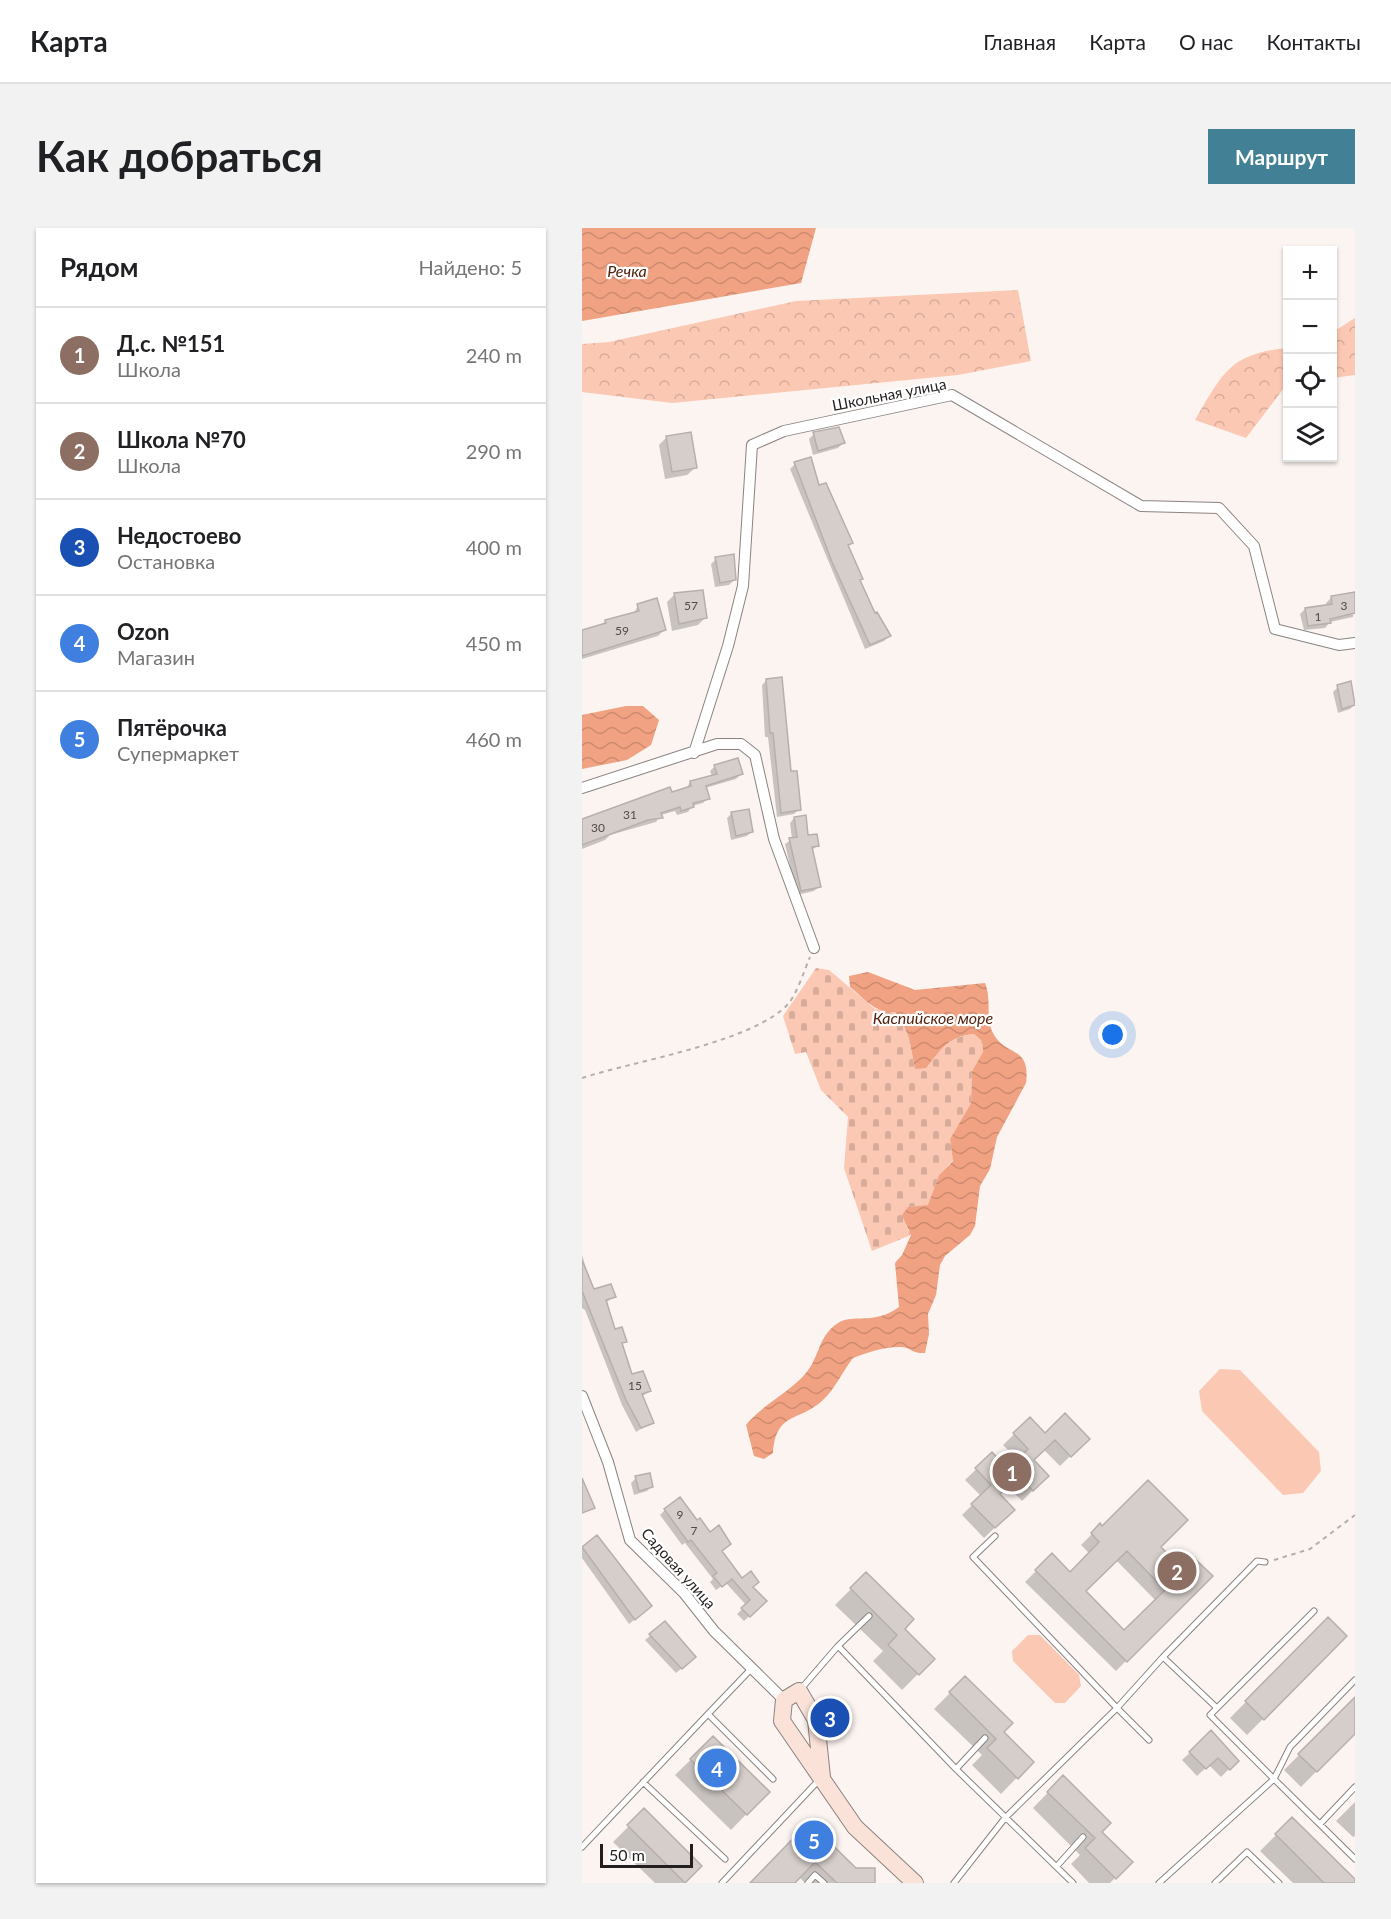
<!DOCTYPE html>
<html lang="ru">
<meta charset="utf-8">
<style>
:root{--surface:#fff;--page:#f2f2f2;--text:#202124;--muted:#757577;--line:#e0e0e0;--accent:#428095}
body{margin:0;font-family:Lato,sans-serif;background:var(--page);color:var(--text)}
.controls{position:absolute;right:18px;top:18px;display:grid;overflow:hidden;border-radius:0px;box-shadow:0 2px 4px #0004}
.controls button{width:54px;height:54px;display:grid;place-items:center;padding:0;border:0;border-bottom:2px solid var(--line);background:var(--surface);color:var(--text);font:30px sans-serif}
.scale{position:absolute;left:18px;bottom:15px;width:93px;box-sizing:border-box;padding-left:6px;border:3px solid #221f1e;border-top:0;font-size:16px;line-height:21px;white-space:nowrap;color:#221f1e;-webkit-text-stroke:4px #fff;paint-order:stroke}
.you{position:absolute;left:531px;top:807px;width:21px;height:21px;margin:-15px;border:4px solid #fff;border-radius:50%;background:#1a73e8;box-shadow:0 0 0 9px #1a73e833}
.badge{display:grid;place-items:center;width:39px;height:39px;border-radius:50%;background:var(--accent);color:#fff;font-size:20px;font-weight:700}
.pin{position:absolute;translate:-50% -50%;border:3px solid #fff;box-shadow:0 2px 6px #0006}
.list{margin:0;padding:0;list-style:none}
h2{display:flex;justify-content:space-between;align-items:center;height:78px;margin:0;padding:0 24px;font-size:26px}
h2 small{font-size:20px;font-weight:400;color:var(--muted)}
.list li{display:grid;grid-template-columns:39px 1fr auto;gap:18px;align-items:center;box-sizing:border-box;height:96px;padding:0 24px;border-top:2px solid var(--line)}
.list b{display:block;font-size:22px;white-space:nowrap}
.list p{margin:0;font-size:20px;white-space:nowrap;color:var(--muted)}
.list em{font-size:20px;font-style:normal;color:var(--muted)}
.icon{flex:none;width:33px;height:33px;fill:none;stroke:currentColor;stroke-width:2;stroke-linecap:round;stroke-linejoin:round}
.map{position:relative;flex:none;width:773px;height:1655px;overflow:hidden;border-radius:0px}
header{display:flex;align-items:center;gap:36px;box-sizing:border-box;height:84px;padding:0 30px;background:var(--surface);border-bottom:2px solid var(--line)}
header strong{font-size:28px}
nav{display:flex;gap:33px;margin-inline-start:auto;font-size:21px}
.intro{display:flex;align-items:center;justify-content:space-between;box-sizing:border-box;height:144px;padding:0 36px}
h1{margin:0;font-size:42px}
.button{padding:15px 27px;border-radius:0px;background:var(--accent);color:#fff;font-size:21px;font-weight:700}
main{display:flex;gap:36px;padding:0 36px}
aside{flex:1;background:var(--surface);border-radius:0px;box-shadow:0 2px 4px #0004}
.map>svg:first-child{display:block}
.forest{fill:url(#forest-crowns)}
.cemetery{fill:url(#cemetery-stones)}
.pitch{fill:#fbc8b4}
.water{fill:url(#water-waves)}
.shadow{fill:#0003;fill-rule:evenodd}
.building{fill:#d6ceca;stroke:#b7afac;stroke-width:1.5;fill-rule:evenodd}
.lines{fill:none;stroke-linecap:round;stroke-linejoin:round}
.lane-casing{stroke:#8b8380;stroke-width:7}
.street-casing{stroke:#8b8380;stroke-width:12}
.secondary-casing{stroke:#8b8380;stroke-width:18}
.path{stroke:#b5aeab;stroke-width:2;stroke-dasharray:4.5 4.5;stroke-linecap:butt}
.lane{stroke:#fff;stroke-width:5}
.street{stroke:#fff;stroke-width:10}
.secondary{stroke:#fbe2d8;stroke-width:16}
.labels{text-anchor:middle;dominant-baseline:central;stroke-width:4.5;stroke-linejoin:round;paint-order:stroke}
.number-label{font-size:12px;fill:#4f4b49}
.street-label{font-size:15px;fill:#221f1e;stroke:#fff}
.water-label{font-size:16px;font-style:italic;fill:#53220c;stroke:#fff}
</style>
<header>
<strong>Карта</strong>
<nav><a>Главная</a><a>Карта</a><a>О нас</a><a>Контакты</a></nav>
</header>
<div class="intro"><h1>Как добраться</h1><a class="button">Маршрут</a></div>
<main>
<aside>
<h2>Рядом<small>Найдено: 5</small></h2>
<ul class="list">
<li><span class="badge" style="background:#8d6e63">1</span><div><b>Д.с. №151</b><p>Школа</p></div><em>240 m</em></li>
<li><span class="badge" style="background:#8d6e63">2</span><div><b>Школа №70</b><p>Школа</p></div><em>290 m</em></li>
<li><span class="badge" style="background:#1a4fb4">3</span><div><b>Недостоево</b><p>Остановка</p></div><em>400 m</em></li>
<li><span class="badge" style="background:#3f7fe0">4</span><div><b>Ozon</b><p>Магазин</p></div><em>450 m</em></li>
<li><span class="badge" style="background:#3f7fe0">5</span><div><b>Пятёрочка</b><p>Супермаркет</p></div><em>460 m</em></li>
</ul>
</aside>
<div class="map">
<svg width="773" height="1655" viewBox="0 0 773 1655">
<defs>
<pattern id="forest-crowns" width="20" height="18" patternUnits="userSpaceOnUse" patternTransform="scale(1.5)"><rect width="20" height="18" fill="#fbc8b4"/><path d="M2 6a3 3 0 1 1 6 0M12 15a3 3 0 1 1 6 0" fill="none" stroke="#d7ab9a"/></pattern>
<pattern id="cemetery-stones" width="16" height="16" patternUnits="userSpaceOnUse" patternTransform="scale(1.5)"><rect width="16" height="16" fill="#fbc8b4"/><path d="M2 7V4a2 2 0 0 1 4 0v3zM10 15v-3a2 2 0 0 1 4 0v3z" fill="#d7ab9a"/></pattern>
<pattern id="water-waves" width="16" height="10" patternUnits="userSpaceOnUse" patternTransform="scale(1.5)"><rect width="16" height="10" fill="#f0a282"/><path d="M0 5q4-4 8 0t8 0" fill="none" stroke="#ce8b70"/></pattern>
</defs>
<rect width="100%" height="100%" fill="#fcf4f0"/>
<path class="forest" d="M 436,62 L 449,133 L 376,147 L 90,175 L 0,164 L 0,116 L 27,114 L 214,73 Z
M 773,90 L 773,147 L 751,150 L 751,104 Z
M 705,120 L 705,156 L 664,210 L 613,192 C 641,145 647,126 705,120 Z"/>
<path class="cemetery" d="M 234,740 L 247,742 L 293,781 L 314,783 L 316,794 L 323,800 L 327,810 L 333,841 C 357,829 362,809 392,806 L 400,813 L 401,824 L 390,843 L 389,875 L 368,911 L 371,932 L 357,947 L 346,978 L 326,979 L 324,997 L 329,1007 L 290,1023 L 262,940 L 266,889 L 239,862 L 224,824 L 213,826 L 201,788 Z"/>
<path class="pitch" d="M 638,1141 L 658,1142 L 737,1224 L 739,1243 L 721,1265 L 701,1267 L 620,1183 L 617,1163 Z
M 446,1407 L 458,1407 L 497,1447 L 499,1458 L 483,1475 L 473,1475 L 431,1433 L 430,1423 Z"/>
<path class="water" d="M 0,0 L 234,0 L 219,55 L 0,93 Z
M 44,478 L 61,478 L 77,492 L 69,517 L 45,532 L 0,541 L 0,487 Z
M 286,744 L 333,762 L 403,755 C 410,771 403,791 411,805 C 423,829 449,817 444,855 L 415,909 L 408,941 L 398,958 L 393,998 L 388,1007 L 363,1028 L 358,1037 L 354,1067 L 346,1086 L 347,1106 L 343,1125 C 331,1126 329,1120 320,1119 C 304,1118 286,1124 271,1130 C 261,1143 253,1161 241,1172 C 218,1194 194,1183 191,1225 L 182,1231 L 172,1228 L 164,1197 C 181,1176 207,1165 224,1145 C 238,1128 236,1108 256,1095 C 271,1085 291,1098 317,1079 L 313,1035 L 320,1027 L 329,1007 L 320,987 L 326,979 L 346,977 L 357,947 L 371,933 L 368,911 L 389,875 L 390,843 L 401,824 L 400,813 L 392,806 C 367,808 358,822 344,840 L 333,841 L 327,810 L 323,800 L 316,794 L 314,784 C 293,786 283,771 268,759 L 267,748 Z"/>
<path class="shadow" d="M 232,206 L 261,215 L 256,220 L 231,227 L 227,211 Z
M 85,209 L 113,240 L 105,247 L 83,251 L 77,217 Z
M 213,236 L 236,259 L 270,314 L 265,319 L 277,353 L 292,387 L 307,408 L 302,413 L 283,421 L 208,241 Z
M 134,331 L 152,352 L 147,357 L 133,359 L 129,336 Z
M 773,365 L 771,389 L 748,394 L 743,400 L 722,402 L 718,386 L 723,381 L 745,378 L 744,375 L 749,370 Z
M 93,366 L 124,389 L 116,397 L 90,403 L 85,374 Z
M 56,378 L 82,402 L 76,408 L 0,431 L 0,404 L 18,399 L 23,393 L 51,386 Z
M 185,452 L 217,581 L 212,586 L 195,589 L 186,509 L 183,509 L 180,457 Z
M 756,459 L 773,476 L 768,481 L 756,485 L 751,464 Z
M 133,538 L 159,546 L 154,551 L 123,560 L 126,570 L 121,575 L 110,578 L 106,584 L 95,587 L 93,583 L 79,587 L 74,594 L 28,607 L 23,612 L 0,621 L 0,591 L 104,561 L 108,554 L 130,548 L 128,543 Z
M 150,585 L 170,603 L 165,608 L 149,612 L 145,590 Z
M 212,590 L 225,609 L 235,618 L 230,622 L 237,659 L 232,663 L 215,667 L 203,616 L 210,611 L 208,595 Z
M 0,1027 L 11,1063 L 32,1069 L 23,1075 L 32,1103 L 43,1113 L 39,1117 L 49,1148 L 68,1163 L 59,1169 L 70,1194 L 54,1204 L 40,1177 L 3,1082 L 0,1080 Z
M 448,1191 L 463,1207 L 506,1211 L 478,1238 L 462,1222 L 450,1233 L 465,1248 L 440,1273 L 425,1257 L 416,1266 L 431,1282 L 402,1310 L 380,1287 L 399,1268 L 383,1252 L 410,1226 L 426,1243 L 437,1233 L 421,1217 Z
M 54,1250 L 70,1258 L 65,1263 L 52,1267 L 49,1255 Z
M 83,1282 L 138,1324 L 160,1352 L 183,1373 L 162,1393 L 155,1386 L 164,1377 L 144,1355 L 134,1362 L 128,1354 L 131,1351 L 103,1315 L 100,1317 L 78,1287 Z
M 518,1298 L 576,1319 L 601,1343 L 628,1348 L 534,1443 L 443,1354 L 470,1327 L 488,1346 L 508,1326 L 499,1317 ZM 534,1332 L 574,1373 L 542,1404 L 502,1363 Z
M 14,1309 L 63,1383 L 47,1396 L 0,1330 L 0,1320 Z
M 284,1346 L 320,1401 L 351,1431 L 320,1462 L 291,1433 L 301,1423 L 253,1377 Z
M 746,1391 L 763,1408 L 665,1507 L 648,1490 Z
M 83,1395 L 107,1434 L 94,1445 L 63,1412 Z
M 383,1450 L 420,1504 L 450,1534 L 419,1566 L 390,1537 L 400,1527 L 352,1481 Z
M 773,1471 L 773,1504 L 719,1559 L 702,1542 Z
M 629,1505 L 655,1533 L 639,1549 L 627,1537 L 615,1548 L 600,1532 Z
M 131,1510 L 186,1564 L 149,1602 L 93,1547 Z
M 481,1549 L 518,1604 L 549,1634 L 528,1655 L 507,1655 L 489,1636 L 498,1627 L 451,1580 Z
M 773,1574 L 773,1608 L 771,1609 L 754,1593 Z
M 62,1583 L 118,1638 L 101,1655 L 73,1655 L 31,1614 Z
M 710,1591 L 773,1653 L 773,1655 L 711,1655 L 678,1623 Z
M 227,1596 L 274,1642 L 292,1655 L 223,1655 L 217,1649 L 211,1655 L 169,1655 Z"/>
<path class="building" d="M 257,199 L 263,215 L 236,223 L 231,204 Z
M 109,204 L 115,240 L 90,244 L 84,208 Z
M 229,229 L 237,257 L 244,255 L 271,315 L 266,317 L 281,351 L 278,352 L 293,385 L 295,384 L 309,408 L 288,417 L 250,334 L 212,234 Z
M 152,326 L 154,352 L 138,355 L 133,329 Z
M 121,362 L 125,390 L 97,396 L 92,365 Z
M 773,364 L 773,385 L 748,391 L 749,395 L 726,398 L 723,380 L 750,376 L 749,368 Z
M 75,370 L 84,402 L 0,428 L 0,402 L 24,395 L 23,392 L 57,383 L 55,376 Z
M 200,449 L 209,543 L 215,543 L 219,582 L 199,585 L 191,505 L 188,505 L 184,451 Z
M 769,453 L 773,477 L 760,481 L 755,457 Z
M 156,530 L 161,546 L 124,558 L 128,571 L 111,575 L 112,579 L 99,583 L 98,579 L 79,585 L 81,590 L 66,592 L 0,617 L 0,591 L 88,559 L 90,564 L 109,558 L 108,553 L 135,546 L 132,537 Z
M 167,581 L 171,604 L 154,608 L 149,584 Z
M 224,587 L 226,607 L 235,606 L 237,618 L 230,619 L 239,659 L 219,663 L 207,610 L 215,609 L 212,589 Z
M 0,1032 L 12,1061 L 29,1056 L 34,1069 L 24,1072 L 33,1101 L 40,1099 L 45,1114 L 40,1115 L 50,1146 L 61,1143 L 69,1163 L 60,1166 L 72,1195 L 59,1200 L 44,1172 L 0,1063 Z
M 483,1185 L 508,1211 L 489,1229 L 473,1212 L 452,1232 L 467,1248 L 451,1263 L 437,1248 L 418,1266 L 433,1282 L 413,1300 L 389,1276 L 409,1257 L 393,1240 L 410,1224 L 426,1241 L 446,1221 L 431,1205 L 448,1189 L 463,1205 Z
M 68,1245 L 71,1259 L 57,1263 L 53,1248 Z
M 0,1250 L 13,1280 L 0,1285 Z
M 566,1252 L 606,1292 L 579,1319 L 601,1341 L 612,1330 L 631,1348 L 545,1434 L 453,1342 L 470,1325 L 488,1344 L 517,1314 L 509,1305 L 518,1295 L 520,1298 ZM 545,1323 L 583,1362 L 542,1402 L 504,1363 Z
M 98,1269 L 115,1292 L 118,1290 L 128,1304 L 137,1297 L 149,1316 L 140,1323 L 160,1350 L 169,1343 L 177,1354 L 171,1359 L 185,1373 L 168,1389 L 159,1380 L 168,1372 L 150,1351 L 140,1359 L 131,1348 L 135,1345 L 109,1312 L 106,1314 L 82,1281 Z
M 15,1307 L 70,1378 L 53,1392 L 0,1319 Z
M 284,1344 L 332,1391 L 323,1401 L 353,1431 L 337,1447 L 306,1417 L 315,1407 L 268,1360 Z
M 746,1389 L 765,1408 L 682,1492 L 663,1473 Z
M 83,1393 L 114,1429 L 100,1441 L 67,1406 Z
M 383,1448 L 431,1495 L 422,1504 L 452,1534 L 436,1551 L 405,1520 L 414,1511 L 367,1464 Z
M 773,1469 L 773,1506 L 735,1544 L 716,1526 Z
M 629,1502 L 657,1533 L 648,1542 L 636,1530 L 624,1541 L 607,1524 Z
M 131,1508 L 188,1564 L 165,1587 L 108,1531 Z
M 481,1547 L 529,1595 L 520,1604 L 551,1634 L 534,1651 L 503,1620 L 513,1610 L 465,1564 Z
M 62,1580 L 120,1638 L 103,1655 L 45,1597 Z
M 710,1589 L 773,1651 L 773,1655 L 742,1655 L 693,1606 Z
M 227,1594 L 274,1640 L 293,1640 L 293,1655 L 255,1655 L 233,1634 L 213,1655 L 168,1655 Z"/>
<g class="lines">
<g class="lane-casing">
<path id="lane" d="M 413,1308 L 391,1329 L 535,1480 L 581,1429
M 732,1383 L 628,1487 L 692,1551 L 708,1519 L 773,1452
M 256,1418 L 374,1541 L 491,1655
M 218,1462 L 256,1418 L 287,1388
M 635,1480 L 581,1429 L 675,1333 L 683,1334
M 126,1486 L 170,1440
M 374,1541 L 403,1510
M 61,1554 L 143,1631
M 738,1596 L 773,1559
M 0,1619 L 126,1486 L 191,1551
M 475,1638 L 501,1609
M 140,1655 L 237,1552
M 226,1655 L 233,1647 L 242,1655
M 372,1655 L 423,1590 L 535,1480 L 567,1512
M 577,1655 L 692,1551 L 773,1631
M 633,1655 L 665,1624 L 697,1655"/>
</g>
<g class="street-casing">
<path id="street" d="M 112,525 L 146,418 L 161,358 L 170,217 L 202,203 L 370,167 L 559,278 L 637,280 L 672,318 L 693,401 L 757,417 L 773,415
M 0,560 L 135,516 L 159,516 L 173,527 L 192,611 L 232,720
M 0,1168 L 26,1234 L 48,1312 L 102,1365 L 132,1403 L 202,1472"/>
</g>
<g class="secondary-casing">
<path id="secondary" d="M 240,1549 L 234,1492 L 217,1463 L 202,1472 L 200,1493 L 273,1599 L 333,1655"/>
</g>
<path class="path" d="M 0,850 C 52,833 173,814 207,775 C 216,763 222,743 228,729
M 692,1332 L 728,1321 L 773,1287"/>
<use href="#lane" class="lane"/>
<use href="#street" class="street"/>
<use href="#secondary" class="secondary"/>
</g>
<g class="labels">
<g class="number-label">
<text x="109" y="377">57</text>
<text x="762" y="377">3</text>
<text x="736" y="388">1</text>
<text x="40" y="402">59</text>
<text x="48" y="586">31</text>
<text x="16" y="599">30</text>
<text x="53" y="1157">15</text>
<text x="98" y="1286">9</text>
<text x="112" y="1302">7</text>
</g>
<g class="street-label">
<text transform="translate(307 166) rotate(-11)">Школьная улица</text>
<text transform="translate(97 1340) rotate(48)">Садовая улица</text>
</g>
<g class="water-label">
<text x="45" y="42">Речка</text>
<text x="351" y="789">Каспийское море</text>
</g>
</g>
</svg>
<div class="controls">
<button>+</button>
<button>−</button>
<button><svg class="icon" aria-label="locate" viewBox="0 0 24 24"><circle cx="12" cy="12" r="6"/><path d="M12 2v4M12 18v4M2 12h4M18 12h4"/></svg></button>
<button><svg class="icon" aria-label="layers" viewBox="0 0 24 24"><path d="M12 4l9 5-9 5-9-5zM3 14l9 5 9-5"/></svg></button>
</div>
<div class="scale">50 m</div>
<div class="you"></div>
<div class="pin badge" style="left:430px;top:1244px;background:#8d6e63">1</div>
<div class="pin badge" style="left:595px;top:1343px;background:#8d6e63">2</div>
<div class="pin badge" style="left:248px;top:1490px;background:#1a4fb4">3</div>
<div class="pin badge" style="left:135px;top:1540px;background:#3f7fe0">4</div>
<div class="pin badge" style="left:232px;top:1612px;background:#3f7fe0">5</div>
</div>
</main>
